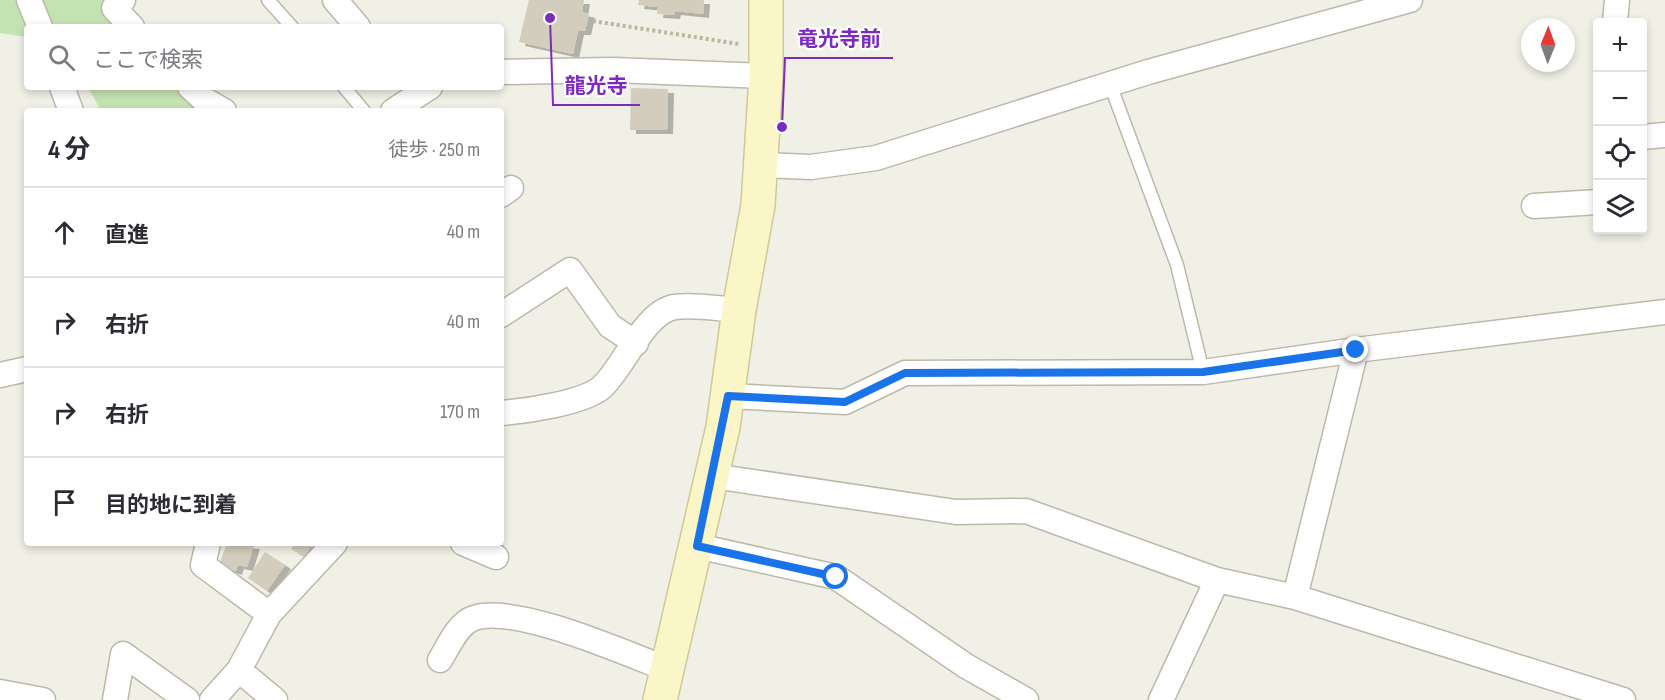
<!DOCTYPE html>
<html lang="ja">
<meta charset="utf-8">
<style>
:root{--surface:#fff;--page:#f7f7f7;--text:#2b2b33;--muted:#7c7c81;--line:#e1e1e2}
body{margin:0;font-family:"Sofia Sans Condensed","Noto Sans JP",sans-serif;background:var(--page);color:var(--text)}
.controls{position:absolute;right:18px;top:18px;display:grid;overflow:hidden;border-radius:6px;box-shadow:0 3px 9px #0003}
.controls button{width:54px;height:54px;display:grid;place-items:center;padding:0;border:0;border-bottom:2px solid var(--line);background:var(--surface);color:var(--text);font:30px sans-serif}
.compass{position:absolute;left:1521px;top:18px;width:54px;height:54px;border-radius:50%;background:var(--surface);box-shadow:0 3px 9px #0003;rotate:1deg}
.stop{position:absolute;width:18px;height:18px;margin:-14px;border:4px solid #1a73e8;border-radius:50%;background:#fff}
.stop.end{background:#1a73e8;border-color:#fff;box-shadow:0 2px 6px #0008}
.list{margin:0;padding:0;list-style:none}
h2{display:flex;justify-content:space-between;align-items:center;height:78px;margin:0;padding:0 24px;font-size:26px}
h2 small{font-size:20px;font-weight:400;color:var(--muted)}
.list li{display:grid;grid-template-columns:39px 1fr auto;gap:18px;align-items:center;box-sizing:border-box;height:90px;padding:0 24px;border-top:2px solid var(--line)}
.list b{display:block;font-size:22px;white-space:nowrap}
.list em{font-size:20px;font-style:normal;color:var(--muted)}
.icon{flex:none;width:33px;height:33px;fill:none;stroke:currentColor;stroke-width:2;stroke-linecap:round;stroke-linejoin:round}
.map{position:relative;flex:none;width:1665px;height:700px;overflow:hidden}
.search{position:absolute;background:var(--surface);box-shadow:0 3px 9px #0003;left:24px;top:24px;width:480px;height:66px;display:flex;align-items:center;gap:15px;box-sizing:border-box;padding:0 21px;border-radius:6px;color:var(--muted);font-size:22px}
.panel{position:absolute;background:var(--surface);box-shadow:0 3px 9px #0003;left:24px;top:108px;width:480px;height:438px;border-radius:6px}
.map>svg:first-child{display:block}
.green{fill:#c4e3b2}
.building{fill:#d2cdbc;filter:url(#shadow)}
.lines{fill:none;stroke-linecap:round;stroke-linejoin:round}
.lane-casing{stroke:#bcb9a9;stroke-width:15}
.street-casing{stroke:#bcb9a9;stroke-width:27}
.secondary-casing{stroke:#cec999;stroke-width:36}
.path{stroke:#bcb79c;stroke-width:4;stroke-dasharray:3 3;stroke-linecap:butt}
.lane{stroke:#fff;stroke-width:12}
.street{stroke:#fff;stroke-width:24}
.secondary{stroke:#faf6c7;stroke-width:33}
.route{stroke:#1a73e8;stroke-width:8}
.leader{fill:none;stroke:#7b2cbf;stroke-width:2}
.callout-dot{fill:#7b2cbf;stroke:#fff;stroke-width:2}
.callout-label{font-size:21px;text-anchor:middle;font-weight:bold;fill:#7b2cbf;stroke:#fff;stroke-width:4.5;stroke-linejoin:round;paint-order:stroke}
</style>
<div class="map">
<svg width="1665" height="700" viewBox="0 0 1665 700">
<defs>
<filter id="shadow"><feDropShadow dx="6" dy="4" stdDeviation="0" flood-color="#0004"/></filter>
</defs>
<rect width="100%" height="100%" fill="#f1f0e6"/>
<path class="green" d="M 0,0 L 115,0 L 139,27 L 27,27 L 27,37 L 0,33 Z
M 88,87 L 191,87 L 212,111 L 101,111 Z"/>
<path class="building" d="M 529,0 L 584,0 L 582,12 L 589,14 L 585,31 L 578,31 L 573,54 L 519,42 Z
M 639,0 L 704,0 L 703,14 L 675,11 L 674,15 L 657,14 L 658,7 L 638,5 Z
M 631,88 L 668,89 L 667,130 L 630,130 Z
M 227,543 L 254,545 L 247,567 L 238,565 L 236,571 L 219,565 Z
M 295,543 L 312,543 L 305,557 L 291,549 Z
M 265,552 L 285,565 L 267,591 L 248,578 Z"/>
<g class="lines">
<g class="lane-casing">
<path id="lane" d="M 268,0 L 292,27
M 1110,84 L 1177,265 L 1203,372
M 344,87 L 364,111"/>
</g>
<g class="street-casing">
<path id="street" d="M 29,0 L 40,27
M 123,0 L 114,8 L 132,27
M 335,0 L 358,27
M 1615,22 L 1617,0
M 501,72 L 614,70 L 766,76
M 62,87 L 71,111
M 190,87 L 203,99 L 224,111
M 393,111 L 430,87
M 1642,137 L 1665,135
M 762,165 L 811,167 L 876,158 L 1148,72 L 1410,0
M 501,195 L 511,188
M 1534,206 L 1598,202
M 501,315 L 570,270 L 610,326 L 636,343
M 0,375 L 27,369
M 728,396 L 845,402 L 905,373 L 1203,372 L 1356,350 L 1665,312
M 501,413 C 526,411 584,403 602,387 C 624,367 645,311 675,307 C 695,304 719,309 739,310
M 713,476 L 956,512 L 1026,511 L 1217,580
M 208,543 L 203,565 L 269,614
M 463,543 L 496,557
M 697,546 L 836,577 L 966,666 L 1026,700
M 1295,597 L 1356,350
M 440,660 C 448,647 458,623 474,618 C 515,604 625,653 667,669
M 239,670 L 275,700
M 0,692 L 43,700
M 115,700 L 123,654 L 187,700
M 212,700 L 239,670 L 269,614 L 335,543
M 1161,700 L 1217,580 L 1295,597 L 1623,700"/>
</g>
<g class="secondary-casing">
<path id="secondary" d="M 660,700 L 723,427 L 739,310 L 758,205 L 766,76 L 766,0"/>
</g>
<path class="path" d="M 593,21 L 739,44"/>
<use href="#lane" class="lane"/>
<use href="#street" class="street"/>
<use href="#secondary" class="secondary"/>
</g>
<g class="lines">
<path class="route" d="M 836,577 L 697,546 L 728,396 L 845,402 L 905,373 L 1203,372 L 1356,350"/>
</g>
<path class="leader" d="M782 127L785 58H893M550 18L553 105H640"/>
<g class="callout-dot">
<circle cx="782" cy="127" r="6"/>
<circle cx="550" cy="18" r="6"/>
</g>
<g class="callout-label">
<text x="839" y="46">竜光寺前</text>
<text x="596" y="93">龍光寺</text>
</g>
</svg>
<div class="controls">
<button>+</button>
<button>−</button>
<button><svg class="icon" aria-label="locate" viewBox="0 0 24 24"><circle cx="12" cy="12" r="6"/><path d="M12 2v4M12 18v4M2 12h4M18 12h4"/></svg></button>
<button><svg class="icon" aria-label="layers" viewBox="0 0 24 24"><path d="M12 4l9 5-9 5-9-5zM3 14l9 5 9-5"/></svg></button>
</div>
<svg class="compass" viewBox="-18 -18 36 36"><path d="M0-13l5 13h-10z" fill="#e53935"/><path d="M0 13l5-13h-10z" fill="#7c7c81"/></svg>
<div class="stop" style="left:836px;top:577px"></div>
<div class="stop end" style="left:1356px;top:350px"></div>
<div class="search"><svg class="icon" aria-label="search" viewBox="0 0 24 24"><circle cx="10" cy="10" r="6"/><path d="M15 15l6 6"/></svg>ここで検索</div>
<section class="panel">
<h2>4 分<small>徒歩 · 250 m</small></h2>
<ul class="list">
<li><svg class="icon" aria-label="ahead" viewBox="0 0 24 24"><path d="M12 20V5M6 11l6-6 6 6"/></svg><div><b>直進</b></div><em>40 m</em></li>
<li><svg class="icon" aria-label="right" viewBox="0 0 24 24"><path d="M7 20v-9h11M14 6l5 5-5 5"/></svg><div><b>右折</b></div><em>40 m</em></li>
<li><svg class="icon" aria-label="right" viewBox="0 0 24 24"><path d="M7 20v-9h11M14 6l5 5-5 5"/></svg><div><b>右折</b></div><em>170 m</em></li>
<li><svg class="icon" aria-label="arrive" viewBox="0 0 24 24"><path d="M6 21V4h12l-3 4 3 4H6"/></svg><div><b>目的地に到着</b></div></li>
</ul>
</section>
</div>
